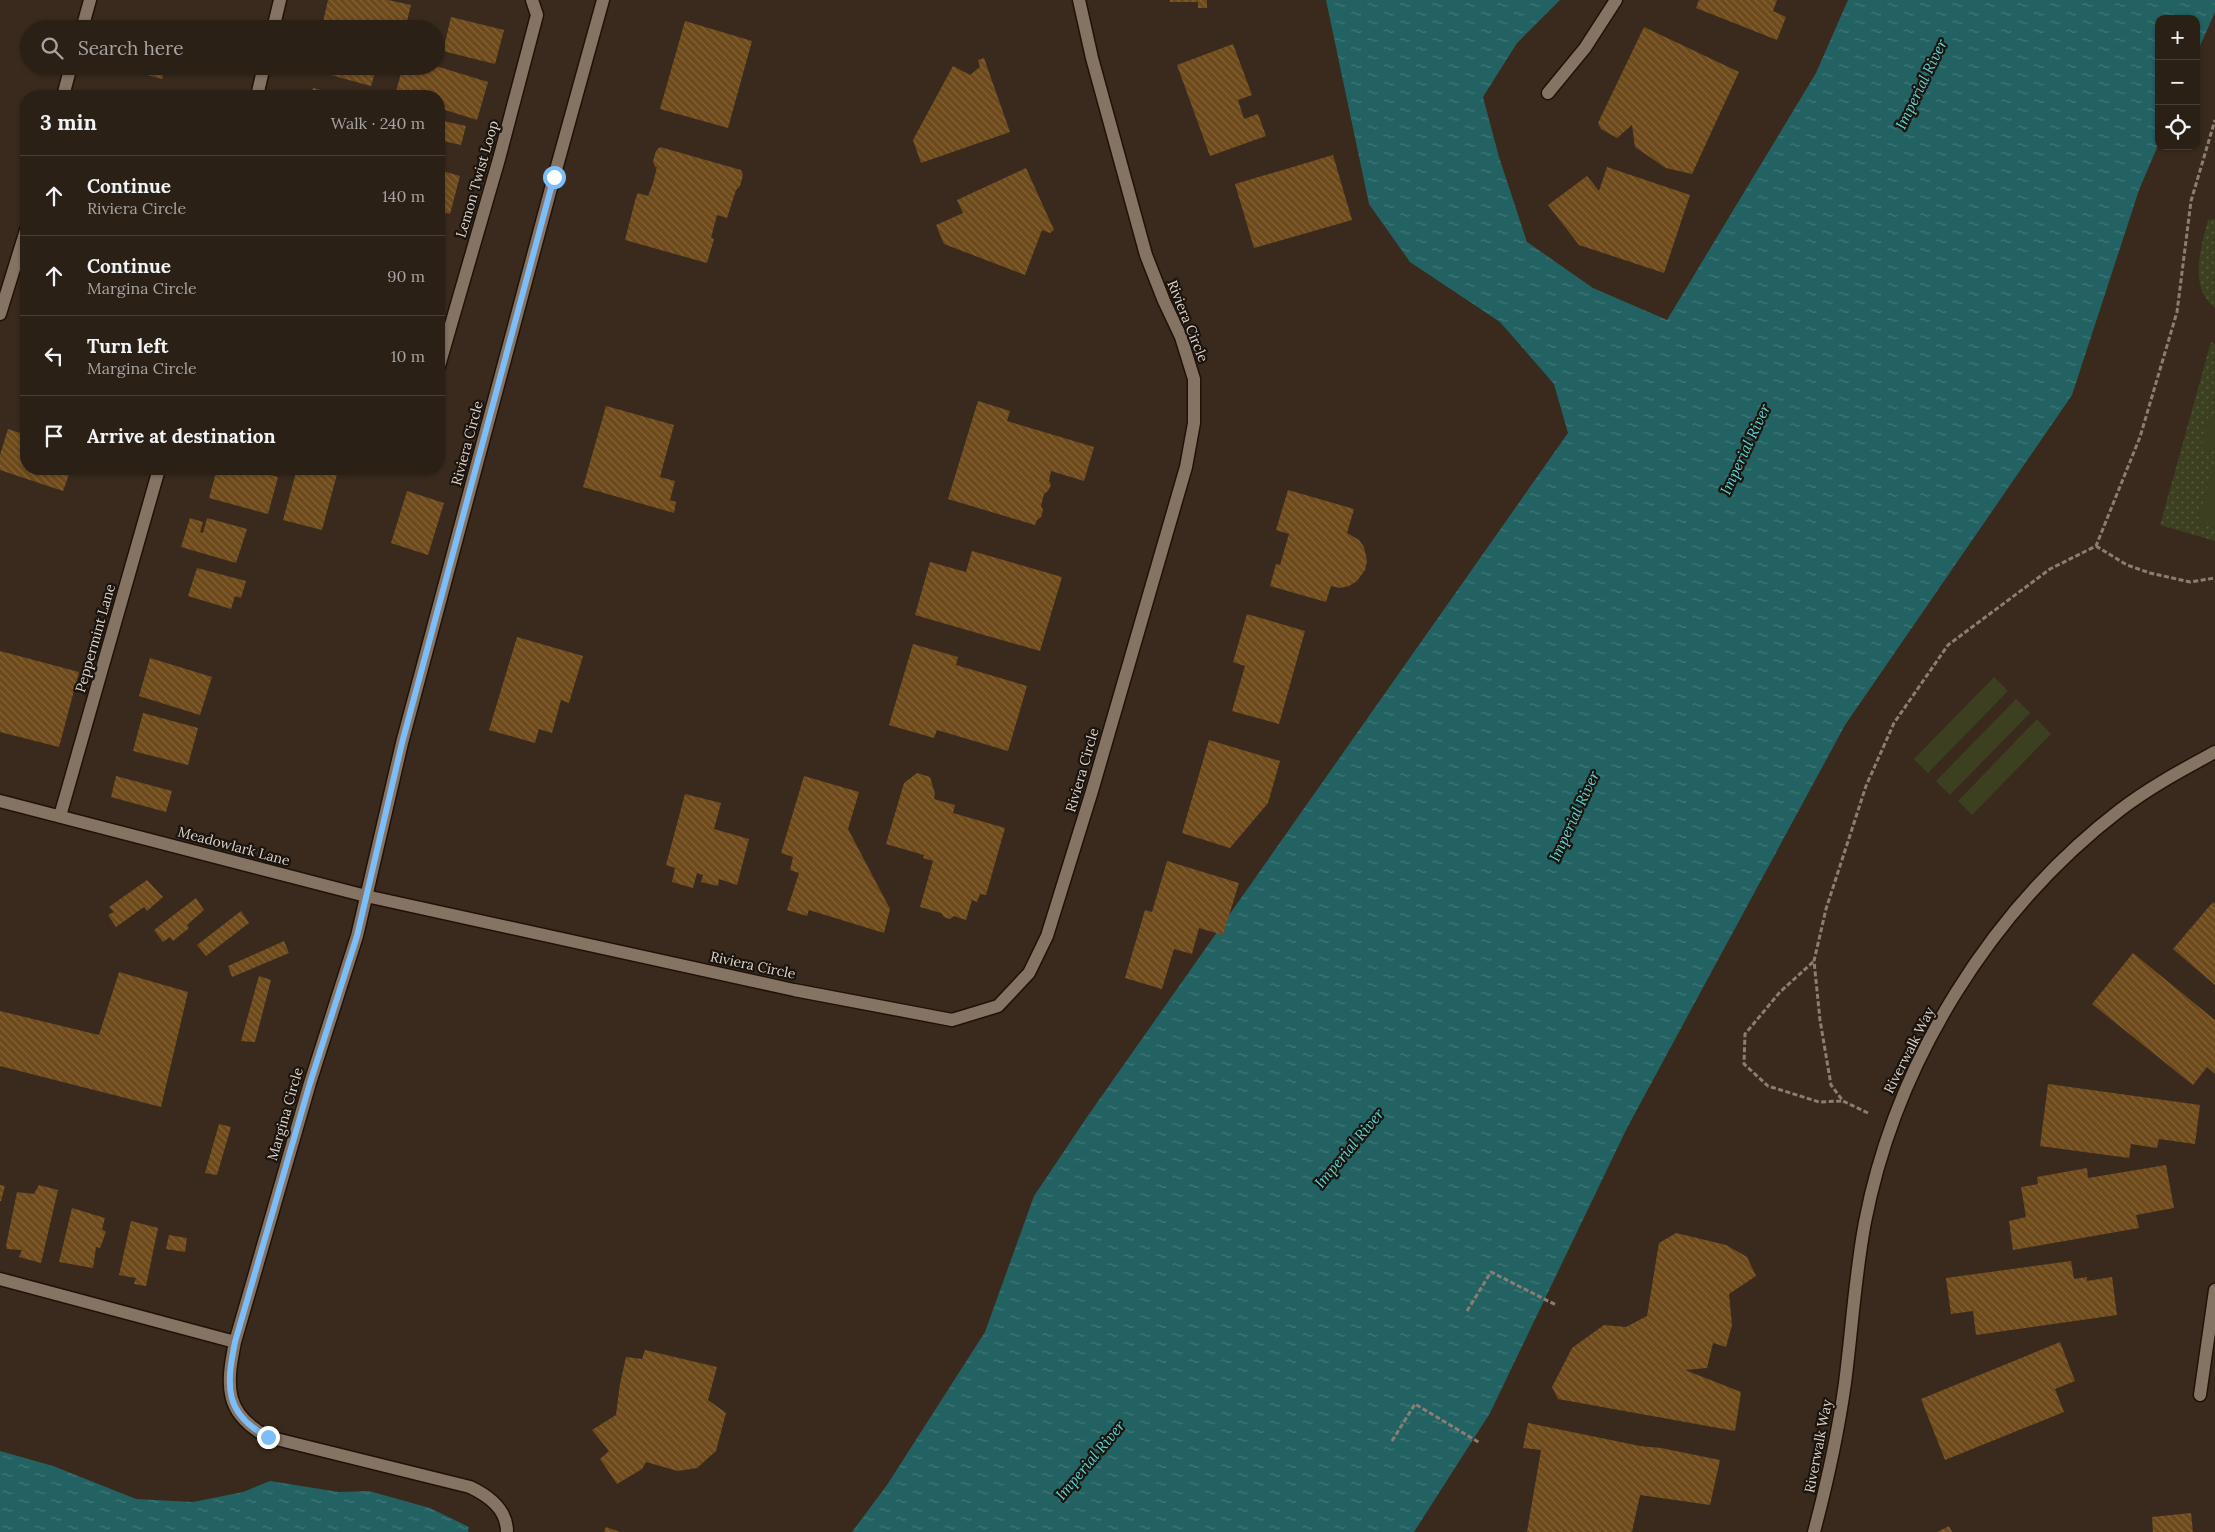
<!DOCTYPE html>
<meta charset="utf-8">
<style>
:root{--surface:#2b2016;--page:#372d23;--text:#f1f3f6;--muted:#a6a3a1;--line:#473e35}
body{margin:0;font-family:Lora,serif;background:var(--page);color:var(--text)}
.controls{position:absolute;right:15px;top:15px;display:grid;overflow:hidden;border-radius:10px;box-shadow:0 1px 4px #0004}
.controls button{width:45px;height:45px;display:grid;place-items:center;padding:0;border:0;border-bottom:1px solid var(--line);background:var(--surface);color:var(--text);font:25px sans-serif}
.stop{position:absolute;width:15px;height:15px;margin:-11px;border:4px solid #7cbef9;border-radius:50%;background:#fff}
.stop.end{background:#7cbef9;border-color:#fff;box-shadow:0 1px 5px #0008}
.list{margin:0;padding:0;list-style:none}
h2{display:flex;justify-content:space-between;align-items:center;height:65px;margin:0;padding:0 20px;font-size:21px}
h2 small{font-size:16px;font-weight:400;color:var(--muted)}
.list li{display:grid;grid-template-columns:32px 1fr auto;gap:15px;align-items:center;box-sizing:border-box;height:80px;padding:0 20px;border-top:1px solid var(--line)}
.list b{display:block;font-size:19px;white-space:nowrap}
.list p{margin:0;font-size:16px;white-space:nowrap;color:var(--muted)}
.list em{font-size:16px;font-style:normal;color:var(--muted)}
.icon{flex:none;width:28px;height:28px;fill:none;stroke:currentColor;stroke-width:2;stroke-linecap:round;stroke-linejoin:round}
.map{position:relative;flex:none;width:2215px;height:1532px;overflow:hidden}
.search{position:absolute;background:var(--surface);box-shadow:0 1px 4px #0004;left:20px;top:20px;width:425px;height:55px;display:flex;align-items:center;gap:12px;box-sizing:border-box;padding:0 18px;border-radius:28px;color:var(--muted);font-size:19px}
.panel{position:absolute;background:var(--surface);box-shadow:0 1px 4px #0004;left:20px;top:90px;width:425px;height:385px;border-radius:20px}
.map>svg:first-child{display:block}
.park{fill:url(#park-dots)}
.garden{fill:#3c3f20}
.water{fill:url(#water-ripples)}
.building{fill:url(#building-back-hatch)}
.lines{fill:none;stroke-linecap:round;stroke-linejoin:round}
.minor-casing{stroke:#201207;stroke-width:15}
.path{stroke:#8a7e73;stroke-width:3;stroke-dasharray:5 2.5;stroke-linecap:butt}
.minor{stroke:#857364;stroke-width:12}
.route{stroke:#7cbef9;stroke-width:6}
.labels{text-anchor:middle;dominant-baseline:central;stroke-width:4.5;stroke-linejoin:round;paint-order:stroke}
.street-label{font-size:14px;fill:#ddd3cb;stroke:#1b140e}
.water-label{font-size:15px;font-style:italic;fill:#5bd7d8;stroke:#1b140e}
</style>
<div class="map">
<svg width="2215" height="1532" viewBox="0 0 2215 1532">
<defs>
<pattern id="park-dots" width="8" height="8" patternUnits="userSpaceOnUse" patternTransform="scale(1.25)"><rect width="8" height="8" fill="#3c3f20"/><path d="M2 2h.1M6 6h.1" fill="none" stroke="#585a3f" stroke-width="1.8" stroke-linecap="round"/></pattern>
<pattern id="water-ripples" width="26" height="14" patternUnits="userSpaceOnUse" patternTransform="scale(1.25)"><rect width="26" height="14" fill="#236263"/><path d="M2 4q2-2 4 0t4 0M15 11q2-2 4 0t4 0" fill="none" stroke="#427878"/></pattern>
<pattern id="building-back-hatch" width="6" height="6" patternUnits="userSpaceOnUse" patternTransform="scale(1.25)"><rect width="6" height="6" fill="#6e4a1b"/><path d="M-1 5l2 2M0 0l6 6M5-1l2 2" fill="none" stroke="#82633b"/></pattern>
</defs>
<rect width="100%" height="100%" fill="#392a1d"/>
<path class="park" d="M 2215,219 L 2215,308 C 2188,287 2201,247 2208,220 Z
M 2211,342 L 2215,344 L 2215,541 L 2160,525 Z"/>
<path class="garden" d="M 2209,416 L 2215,418 L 2215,452 L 2201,448 Z
M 2214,465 L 2215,466 L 2215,528 L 2197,523 Z
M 1994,677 L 2008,691 L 1928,773 L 1914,759 Z
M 2016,699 L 2030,713 L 1950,795 L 1936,781 Z
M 2037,719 L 2051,734 L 1972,815 L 1958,801 Z"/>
<path class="water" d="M 1326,0 L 1560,0 L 1517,43 L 1483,97 L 1499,157 L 1527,242 L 1593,288 L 1667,320 L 1816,73 L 1848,0 L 2215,0 L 2215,12 L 2196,55 L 2196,19 L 2159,19 L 2159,143 L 2139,190 L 2072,395 L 1845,725 L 1627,1128 L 1490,1413 L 1414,1532 L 852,1532 L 887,1485 L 985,1332 L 1034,1196 L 1087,1117 L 1568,433 L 1554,384 L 1500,322 L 1410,262 L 1369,204 Z
M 0,1451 L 53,1466 L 136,1499 L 193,1502 L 243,1492 L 270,1481 L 339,1492 L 369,1491 L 430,1508 L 469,1527 L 468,1532 L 0,1532 Z"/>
<path class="building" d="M 328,0 L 388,0 L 411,5 L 405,29 L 350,29 L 323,22 Z
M 1170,0 L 1207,0 L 1207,8 L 1198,8 L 1198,2 L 1170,2 Z
M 1699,0 L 1777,0 L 1773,11 L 1786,17 L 1777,40 L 1696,8 Z
M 451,17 L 504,30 L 495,64 L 443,51 Z
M 685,21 L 752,41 L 728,128 L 660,109 Z
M 1644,27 L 1739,72 L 1692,174 L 1666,168 L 1635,147 L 1632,125 L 1617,138 L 1601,129 L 1598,123 Z
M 1233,44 L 1252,95 L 1238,100 L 1244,119 L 1258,114 L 1266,136 L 1210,156 L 1177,65 Z
M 984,58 L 1010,132 L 921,163 L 913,140 L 953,66 L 970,75 L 980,67 L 978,60 Z
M 115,66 L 166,66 L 162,79 Z
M 317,66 L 377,66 L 371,86 L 316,71 Z
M 403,66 L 436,66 L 488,82 L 477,120 L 439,108 L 439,96 L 395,95 Z
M 313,88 L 345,96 L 311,96 Z
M 439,120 L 466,126 L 461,145 L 439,140 Z
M 660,147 L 741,170 L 743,175 L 740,186 L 736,190 L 727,218 L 717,215 L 711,238 L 714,239 L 707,263 L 625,240 L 636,197 L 638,193 L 648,196 L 653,183 L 657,167 L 655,167 L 653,161 L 656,151 Z
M 1333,155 L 1352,220 L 1254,248 L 1235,184 Z
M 1607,167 L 1690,195 L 1664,273 L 1579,245 L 1548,205 L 1587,176 L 1599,191 Z
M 1026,168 L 1054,230 L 1050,233 L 1042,230 L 1025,275 L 944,244 L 936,225 L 963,213 L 957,200 Z
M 439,170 L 460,176 L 450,214 L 439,211 Z
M 978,401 L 1010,411 L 1007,421 L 1094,447 L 1084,481 L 1051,471 L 1049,481 L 1051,485 L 1048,491 L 1044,494 L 1041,506 L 1043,510 L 1041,517 L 1037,520 L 1035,525 L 948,499 Z
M 606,406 L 674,425 L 660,477 L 675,481 L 670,500 L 676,502 L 674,513 L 583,487 Z
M 8,429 L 26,435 L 26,469 L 71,469 L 63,491 L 0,470 L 0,455 Z
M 217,469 L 247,469 L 278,477 L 268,514 L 209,498 Z
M 297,469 L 316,469 L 337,474 L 322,530 L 283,520 Z
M 1288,490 L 1354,509 L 1347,533 L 1359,540 L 1364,547 L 1367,561 L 1365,570 L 1357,581 L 1349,586 L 1340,588 L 1331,586 L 1326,602 L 1270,586 L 1276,564 L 1280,565 L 1289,534 L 1276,530 Z
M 407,491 L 444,503 L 428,555 L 391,543 Z
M 190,518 L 203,522 L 200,532 L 203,533 L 207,518 L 247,529 L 236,563 L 181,547 Z
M 972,551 L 1062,577 L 1040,651 L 915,615 L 930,562 L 966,572 Z
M 197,568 L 246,581 L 241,598 L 235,596 L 231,609 L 188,596 Z
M 1247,614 L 1305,631 L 1279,724 L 1232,711 L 1245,666 L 1233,662 Z
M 517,637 L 583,656 L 569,703 L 561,700 L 552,733 L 539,729 L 535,743 L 489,730 Z
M 913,644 L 958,657 L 956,665 L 1027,686 L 1008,751 L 937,730 L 934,738 L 889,725 Z
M 0,651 L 79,672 L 59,747 L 0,732 Z
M 150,658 L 212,677 L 200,715 L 139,696 Z
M 143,713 L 198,728 L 188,765 L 133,751 Z
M 1209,740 L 1280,761 L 1268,803 L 1230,848 L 1182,833 Z
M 917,773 L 930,777 L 935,794 L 934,799 L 955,805 L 953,813 L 1005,828 L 986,895 L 980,894 L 977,902 L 972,900 L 966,920 L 954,916 L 950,919 L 944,917 L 941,913 L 920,907 L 933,861 L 923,858 L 924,855 L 886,844 L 904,783 Z
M 116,776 L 172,791 L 166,812 L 111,797 Z
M 804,776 L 859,792 L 848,829 L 890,909 L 884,933 L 809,910 L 807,916 L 787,910 L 799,873 L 790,870 L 793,857 L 781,853 Z
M 685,794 L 721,803 L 714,829 L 749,839 L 737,885 L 719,879 L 718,886 L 701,882 L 703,875 L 697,873 L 693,888 L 672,882 L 675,868 L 666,865 Z
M 1167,861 L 1239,883 L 1223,935 L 1199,928 L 1192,954 L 1174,949 L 1162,989 L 1125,978 L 1145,910 L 1152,912 Z
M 147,880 L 163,897 L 147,911 L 144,907 L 116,927 L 108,915 L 114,912 L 109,907 Z
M 196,898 L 204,910 L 187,925 L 189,928 L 173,941 L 170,937 L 163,942 L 154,930 Z
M 2213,902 L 2215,904 L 2215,985 L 2173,949 Z
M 241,911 L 249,923 L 206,956 L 197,945 Z
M 284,941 L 289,953 L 232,977 L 228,966 Z
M 2133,953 L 2215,1020 L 2215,1074 L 2207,1067 L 2193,1085 L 2092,1004 Z
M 119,972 L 188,992 L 161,1107 L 0,1066 L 0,1011 L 99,1035 Z
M 259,976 L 271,980 L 255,1042 L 241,1041 Z
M 2048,1084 L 2200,1105 L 2195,1144 L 2159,1139 L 2157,1148 L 2131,1144 L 2129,1158 L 2040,1146 Z
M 219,1124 L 231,1127 L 217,1175 L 205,1173 Z
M 2166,1165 L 2174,1208 L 2136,1215 L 2139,1228 L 2013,1250 L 2009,1221 L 2026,1217 L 2021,1187 L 2038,1184 L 2037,1177 L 2087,1168 L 2088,1178 Z
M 0,1185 L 5,1186 L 1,1201 L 0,1201 Z
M 39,1185 L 58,1190 L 41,1263 L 19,1257 L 22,1250 L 7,1249 L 6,1246 L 17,1192 L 34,1194 Z
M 72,1208 L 105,1218 L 102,1229 L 106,1232 L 100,1248 L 96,1247 L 93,1268 L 59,1262 Z
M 131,1221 L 158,1228 L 146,1286 L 134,1284 L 136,1278 L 119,1275 Z
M 1676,1233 L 1726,1245 L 1747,1257 L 1756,1276 L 1729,1294 L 1732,1325 L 1726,1347 L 1713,1343 L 1707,1368 L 1685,1370 L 1741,1392 L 1735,1431 L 1558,1399 L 1552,1387 L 1572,1348 L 1604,1325 L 1626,1327 L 1647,1316 L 1659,1243 Z
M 169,1235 L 187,1238 L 185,1252 L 166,1249 Z
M 2071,1261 L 2074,1279 L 2087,1277 L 2087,1281 L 2112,1277 L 2117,1315 L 1976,1335 L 1973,1311 L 1951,1314 L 1946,1278 Z
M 2060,1342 L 2075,1381 L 2055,1389 L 2064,1412 L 1945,1460 L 1921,1399 Z
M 645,1350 L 717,1367 L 708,1400 L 726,1413 L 716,1451 L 697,1468 L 678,1471 L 646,1462 L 642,1469 L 617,1484 L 600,1459 L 609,1451 L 592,1430 L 616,1415 L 620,1384 L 626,1357 L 642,1359 Z
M 1528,1423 L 1640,1446 L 1661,1448 L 1720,1460 L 1710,1505 L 1640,1495 L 1632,1532 L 1527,1532 L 1541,1450 L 1523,1448 Z
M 2191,1513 L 2193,1532 L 2153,1532 L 2152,1517 Z
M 1949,1526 L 1952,1532 L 1937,1532 Z
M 606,1527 L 620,1532 L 604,1532 Z"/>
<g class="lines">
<g class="minor-casing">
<path id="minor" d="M 82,29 L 90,0
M 273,29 L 280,0
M 1548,93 L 1585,48 L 1616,0
M 63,96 L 71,66
M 257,96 L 264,66
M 0,314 L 26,230
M 439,366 L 499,159 L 537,15 L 532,0
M 0,801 L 366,896 L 794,990 L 952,1020 L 998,1006 L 1029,973 L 1047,936 L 1092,791 L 1186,467 L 1194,423 L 1194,379 L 1181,337 L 1164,301 L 1146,255 L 1092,58 L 1079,0
M 60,816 L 159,469
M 0,1279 L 235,1342 C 226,1386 224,1414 268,1437 L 470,1487 C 489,1496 507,1509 507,1532
M 235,1342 L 310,1083 L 357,936 L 402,743 L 554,177 L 603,0
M 2200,1395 L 2215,1290
M 1814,1532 C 1827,1483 1838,1433 1845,1383 C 1852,1329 1855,1275 1865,1222 C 1896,1062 1991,909 2120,810 C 2150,787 2182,770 2215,752"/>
</g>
<path class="path" d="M 2096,546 L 2127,565 L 2150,573 L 2190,582 L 2215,578
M 1813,962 L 1780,992 L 1745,1034 L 1744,1064 L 1768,1086 L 1819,1102 L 1842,1101
M 1868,1113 L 1843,1101 L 1831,1085 L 1820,1020 L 1814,961 L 1826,909 L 1866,786 L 1894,723 L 1948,645 L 2050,569 L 2096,546 L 2140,437 L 2177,312 L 2191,201 L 2215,120
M 1467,1311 L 1491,1272 L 1556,1305
M 1392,1441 L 1415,1404 L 1480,1443"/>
<use href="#minor" class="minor"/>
</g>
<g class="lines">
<path class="route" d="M 268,1437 C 224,1414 226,1386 235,1342 L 310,1083 L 357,936 L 402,743 L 554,177"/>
</g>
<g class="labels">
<g class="street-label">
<text transform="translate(477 179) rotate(-74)">Lemon Twist Loop</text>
<text transform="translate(1188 321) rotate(68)">Riviera Circle</text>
<text transform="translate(467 443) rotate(-75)">Riviera Circle</text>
<text transform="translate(95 638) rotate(-74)">Peppermint Lane</text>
<text transform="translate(1082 770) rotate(-74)">Riviera Circle</text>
<text transform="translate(234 846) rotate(15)">Meadowlark Lane</text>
<text transform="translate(753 965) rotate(12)">Riviera Circle</text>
<text transform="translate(1909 1050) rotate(-63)">Riverwalk Way</text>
<text transform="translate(285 1114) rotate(-74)">Margina Circle</text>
<text transform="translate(1818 1446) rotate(-79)">Riverwalk Way</text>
</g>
<g class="water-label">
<text transform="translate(1921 84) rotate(-64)">Imperial River</text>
<text transform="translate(1745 449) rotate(-65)">Imperial River</text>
<text transform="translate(1574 816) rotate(-65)">Imperial River</text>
<text transform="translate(1349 1148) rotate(-50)">Imperial River</text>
<text transform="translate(1090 1460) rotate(-50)">Imperial River</text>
</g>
</g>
</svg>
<div class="controls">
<button>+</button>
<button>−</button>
<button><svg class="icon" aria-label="locate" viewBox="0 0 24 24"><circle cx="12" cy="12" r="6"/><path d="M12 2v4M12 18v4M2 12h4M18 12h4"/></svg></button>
</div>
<div class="stop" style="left:554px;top:177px"></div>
<div class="stop end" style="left:268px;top:1437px"></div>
<div class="search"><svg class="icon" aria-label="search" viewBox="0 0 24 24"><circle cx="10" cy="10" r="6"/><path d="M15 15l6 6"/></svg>Search here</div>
<section class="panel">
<h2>3 min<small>Walk · 240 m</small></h2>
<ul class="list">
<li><svg class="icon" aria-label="ahead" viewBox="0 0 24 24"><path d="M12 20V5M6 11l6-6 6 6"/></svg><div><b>Continue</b><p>Riviera Circle</p></div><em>140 m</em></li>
<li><svg class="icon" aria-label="ahead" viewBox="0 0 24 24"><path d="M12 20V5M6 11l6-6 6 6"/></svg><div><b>Continue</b><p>Margina Circle</p></div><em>90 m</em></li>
<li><svg class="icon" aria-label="left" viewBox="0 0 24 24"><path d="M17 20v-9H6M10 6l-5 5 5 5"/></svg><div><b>Turn left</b><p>Margina Circle</p></div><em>10 m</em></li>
<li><svg class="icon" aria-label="arrive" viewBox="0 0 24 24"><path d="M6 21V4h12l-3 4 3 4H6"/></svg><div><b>Arrive at destination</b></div></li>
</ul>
</section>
</div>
